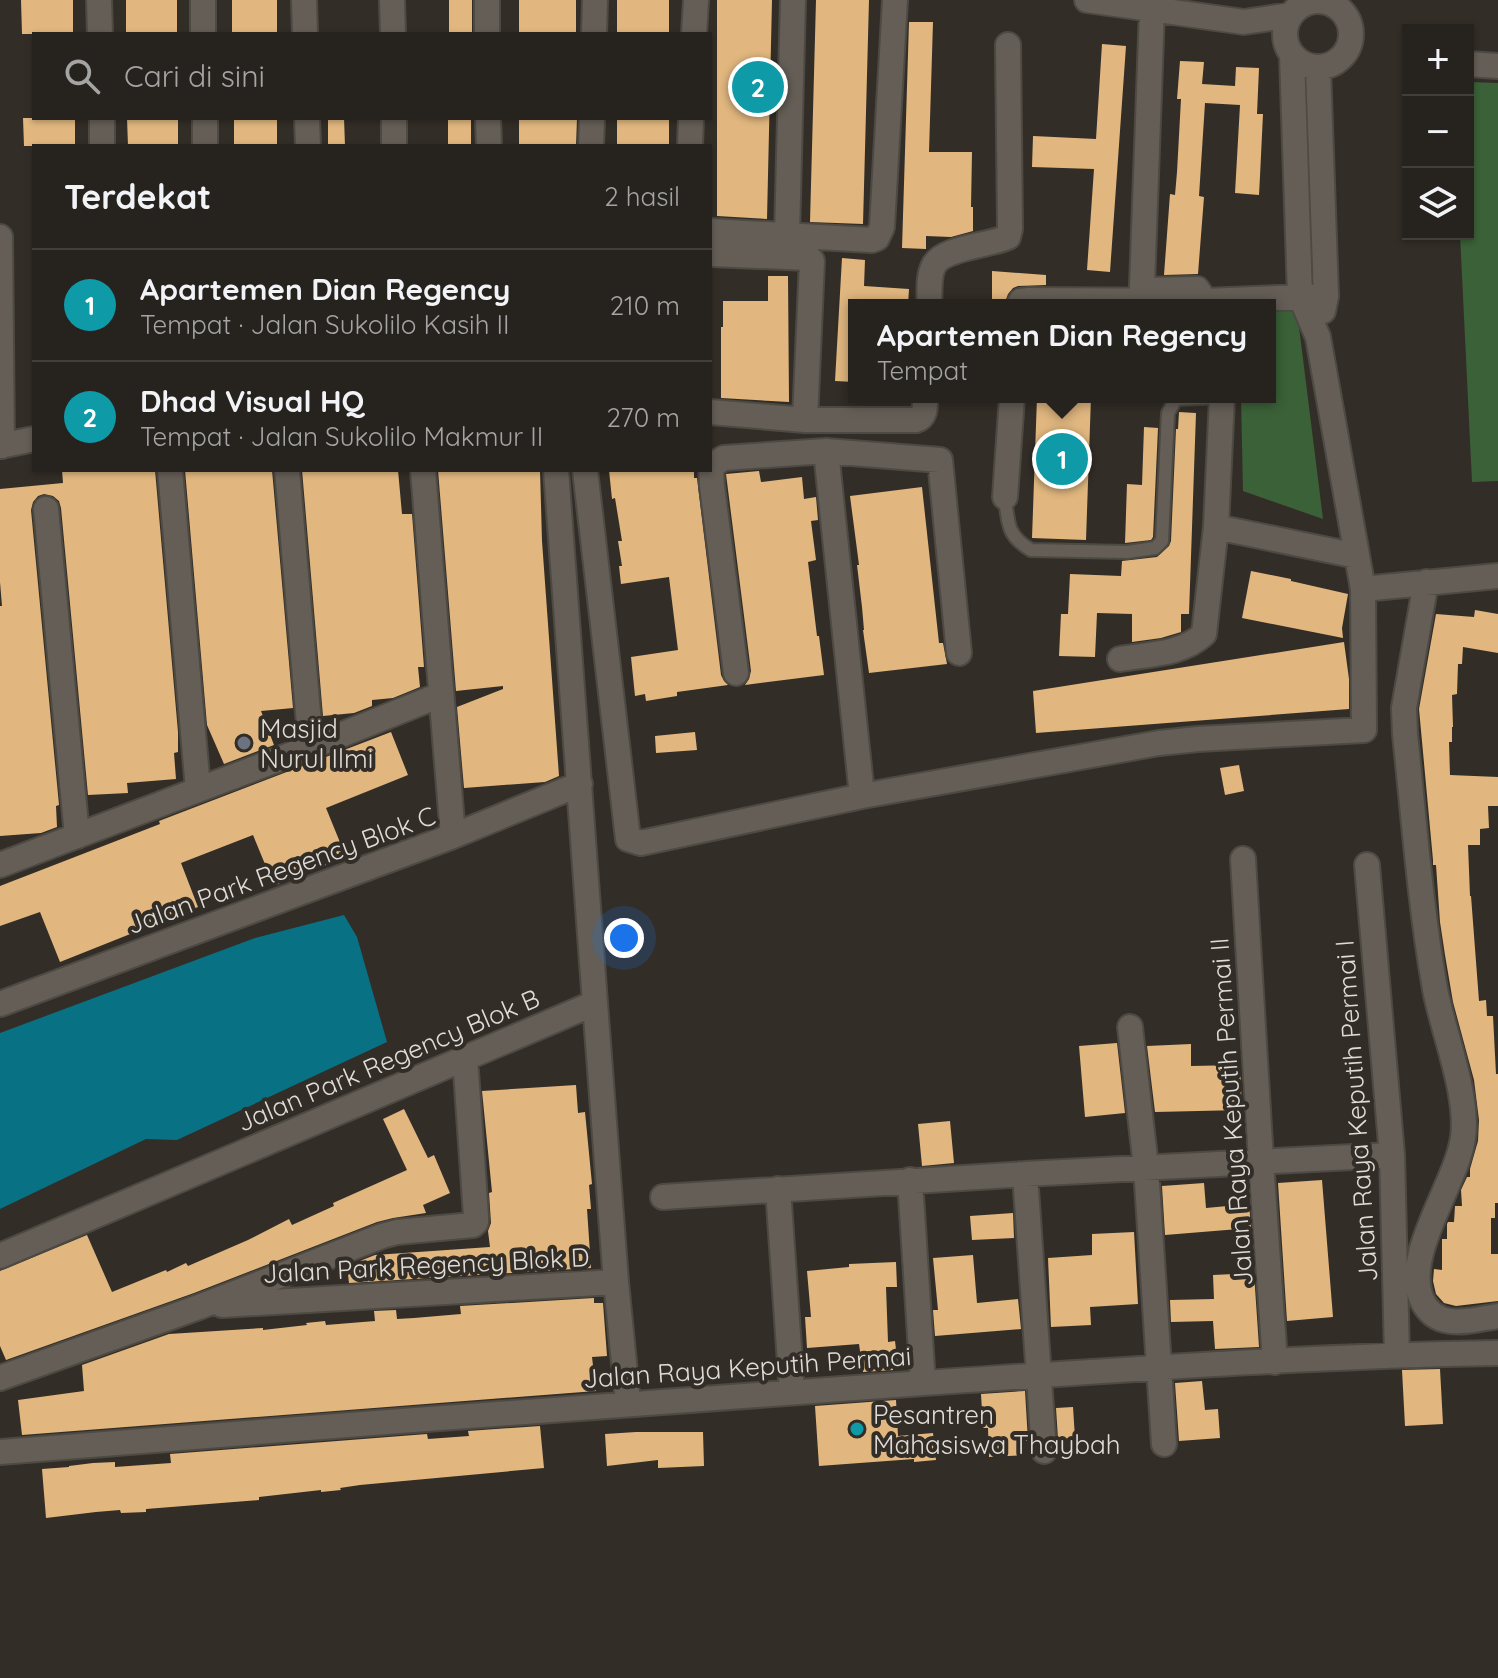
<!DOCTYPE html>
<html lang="id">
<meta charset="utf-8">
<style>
:root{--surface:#26221d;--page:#2e2a26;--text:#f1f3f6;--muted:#a4a4a4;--line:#423f3b;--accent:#1a73e8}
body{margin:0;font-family:Quicksand,sans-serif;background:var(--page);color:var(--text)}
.controls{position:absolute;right:24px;top:24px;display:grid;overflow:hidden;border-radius:0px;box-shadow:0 2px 6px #0004}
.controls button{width:72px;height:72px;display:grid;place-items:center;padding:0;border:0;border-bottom:2px solid var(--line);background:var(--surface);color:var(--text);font:40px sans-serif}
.you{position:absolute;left:624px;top:938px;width:28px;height:28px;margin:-20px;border:6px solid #fff;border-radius:50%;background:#1a73e8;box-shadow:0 0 0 12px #1a73e833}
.badge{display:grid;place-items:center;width:52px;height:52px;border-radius:50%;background:var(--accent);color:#fff;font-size:26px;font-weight:700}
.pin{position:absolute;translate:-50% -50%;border:4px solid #fff;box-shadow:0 2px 8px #0006}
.popup{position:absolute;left:848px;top:299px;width:428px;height:104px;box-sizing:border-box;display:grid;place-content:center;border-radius:0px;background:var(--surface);filter:drop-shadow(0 2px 6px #0005);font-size:26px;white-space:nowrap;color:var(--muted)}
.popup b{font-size:30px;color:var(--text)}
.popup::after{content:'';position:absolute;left:50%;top:100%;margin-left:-16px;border:16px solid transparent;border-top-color:var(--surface)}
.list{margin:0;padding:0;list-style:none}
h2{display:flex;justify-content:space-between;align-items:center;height:104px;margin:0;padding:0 32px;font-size:34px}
h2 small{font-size:26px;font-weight:400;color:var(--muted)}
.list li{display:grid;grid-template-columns:52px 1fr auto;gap:24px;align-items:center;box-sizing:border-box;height:112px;padding:0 32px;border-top:2px solid var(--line)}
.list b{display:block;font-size:30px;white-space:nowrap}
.list p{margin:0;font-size:26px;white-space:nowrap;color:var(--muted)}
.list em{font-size:26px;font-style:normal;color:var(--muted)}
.icon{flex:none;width:44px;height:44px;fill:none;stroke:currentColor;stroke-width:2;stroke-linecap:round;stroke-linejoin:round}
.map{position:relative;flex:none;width:1498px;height:1678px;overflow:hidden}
.search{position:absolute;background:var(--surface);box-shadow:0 2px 6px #0004;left:32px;top:32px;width:680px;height:88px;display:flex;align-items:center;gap:20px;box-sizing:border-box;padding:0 28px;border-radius:0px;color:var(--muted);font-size:30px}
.panel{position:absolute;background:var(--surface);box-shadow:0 2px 6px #0004;left:32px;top:144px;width:680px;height:328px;border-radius:0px}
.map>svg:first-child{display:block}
.green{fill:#3b6138}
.water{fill:#087183}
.building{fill:#e1b77f}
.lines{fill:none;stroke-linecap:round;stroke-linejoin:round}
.lane-casing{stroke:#4d4943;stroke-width:16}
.street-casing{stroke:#4d4943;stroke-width:28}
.lane{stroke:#645e56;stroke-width:12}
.street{stroke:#645e56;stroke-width:24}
.worship-dot{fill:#6b7280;stroke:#332d27;stroke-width:3}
.culture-dot{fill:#0f9aa8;stroke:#332d27;stroke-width:3}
.labels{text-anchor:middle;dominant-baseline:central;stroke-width:8;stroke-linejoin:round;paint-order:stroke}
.poi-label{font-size:26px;fill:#dfdcd7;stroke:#332d27;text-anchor:start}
.street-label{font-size:26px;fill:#dfdcd7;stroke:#332d27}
</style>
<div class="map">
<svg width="1498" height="1678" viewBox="0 0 1498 1678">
<rect width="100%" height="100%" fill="#332d27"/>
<path class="green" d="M 1468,82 L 1498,83 L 1498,481 L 1472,482 L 1460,234 L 1468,234 Z
M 1270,311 L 1297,311 L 1323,519 L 1243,491 L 1241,397 L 1270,397 Z"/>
<path class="water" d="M 344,915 L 357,937 L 387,1042 L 177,1140 L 146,1139 L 0,1209 L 0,1033 L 255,938 Z"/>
<path class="building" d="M 21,0 L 73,0 L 73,34 L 22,34 Z
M 126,0 L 177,0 L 177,34 L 126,34 Z
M 232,0 L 277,0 L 277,34 L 232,34 Z
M 449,0 L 472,0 L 472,34 L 449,34 Z
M 519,0 L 576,0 L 576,34 L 519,34 Z
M 617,0 L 669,0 L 669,34 L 617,34 Z
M 717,0 L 772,0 L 767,219 L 717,216 Z
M 816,0 L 869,0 L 863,224 L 810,222 Z
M 909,22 L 933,22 L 929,152 L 972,152 L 971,207 L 973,207 L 973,231 L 951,237 L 926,236 L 926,249 L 902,248 Z
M 1102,44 L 1126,46 L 1110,272 L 1087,270 L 1094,169 L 1032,167 L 1033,136 L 1096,139 Z
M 1180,61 L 1204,62 L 1202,84 L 1235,86 L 1236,67 L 1259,68 L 1257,114 L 1263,114 L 1260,176 L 1259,195 L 1235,193 L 1240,105 L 1205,103 L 1199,196 L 1204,197 L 1198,274 L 1164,275 L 1170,194 L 1175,195 L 1177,172 L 1181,99 L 1177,99 Z
M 23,118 L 75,118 L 75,146 L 24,146 Z
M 127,118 L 178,118 L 178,146 L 128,146 Z
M 234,118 L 277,118 L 277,146 L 234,146 Z
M 328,118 L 344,118 L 345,146 L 328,146 Z
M 448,118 L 471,118 L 471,146 L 448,146 Z
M 519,118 L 577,118 L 576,146 L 519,146 Z
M 617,118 L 669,118 L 669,146 L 617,146 Z
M 842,258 L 865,260 L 864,286 L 909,289 L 908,305 L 854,305 L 854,382 L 835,381 Z
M 992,271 L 1046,275 L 1046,285 L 1018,286 L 1013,288 L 1008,294 L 1004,305 L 992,305 Z
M 768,276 L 788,276 L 789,402 L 721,398 L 721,327 L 723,327 L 723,301 L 768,301 Z
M 1037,397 L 1091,397 L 1086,540 L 1032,538 Z
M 1179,412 L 1196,413 L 1189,614 L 1181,614 L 1181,632 L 1161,638 L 1132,642 L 1132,614 L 1097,613 L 1095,657 L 1059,656 L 1061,614 L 1068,614 L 1070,574 L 1121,576 L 1122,561 L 1157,557 L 1169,546 L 1171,541 L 1176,429 L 1178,429 Z
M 1144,427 L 1158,428 L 1153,537 L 1151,540 L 1125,543 L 1127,484 L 1142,485 Z
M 62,470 L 155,470 L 178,732 L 178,752 L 174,753 L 176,779 L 127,783 L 128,793 L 88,795 L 61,508 L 59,501 L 53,496 L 44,494 L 38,496 L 33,502 L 31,510 L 59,805 L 56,806 L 57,827 L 41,833 L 0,836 L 0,606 L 2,606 L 0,582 L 0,489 L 63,483 Z
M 185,470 L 272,470 L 293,708 L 261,711 L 274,745 L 224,764 L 207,725 Z
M 302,470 L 398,470 L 402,514 L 412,514 L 424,667 L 418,667 L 420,687 L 393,698 L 372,700 L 372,706 L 354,713 L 323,716 Z
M 438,470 L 540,470 L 542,541 L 559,776 L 545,782 L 464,788 L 457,707 L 503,689 L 503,686 L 456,691 Z
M 609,470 L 694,470 L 694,478 L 697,478 L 721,675 L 724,681 L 728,685 L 677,692 L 677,696 L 646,701 L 645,694 L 635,696 L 631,657 L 678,650 L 669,577 L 621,584 L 619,566 L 622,566 L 618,541 L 622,541 L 615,498 L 612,499 Z
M 759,471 L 761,482 L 802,477 L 804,499 L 816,497 L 818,520 L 811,521 L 816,560 L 808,562 L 817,636 L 819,636 L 824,675 L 745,685 L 749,679 L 751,671 L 726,474 Z
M 922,487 L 939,643 L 943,643 L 947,664 L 869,673 L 863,630 L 864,630 L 862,607 L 857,565 L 859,565 L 850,496 Z
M 1251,571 L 1291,579 L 1291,581 L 1348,594 L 1342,628 L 1343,638 L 1242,618 Z
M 1475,610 L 1498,614 L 1498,653 L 1463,647 L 1462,664 L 1458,664 L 1457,694 L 1452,695 L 1453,727 L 1452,727 L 1452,742 L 1449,742 L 1450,775 L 1498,777 L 1498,806 L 1488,806 L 1489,828 L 1480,829 L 1480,845 L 1468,845 L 1470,896 L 1471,896 L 1479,1001 L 1486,1000 L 1487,1016 L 1493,1016 L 1496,1074 L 1498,1074 L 1498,1203 L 1495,1203 L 1495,1218 L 1491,1218 L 1491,1254 L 1498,1254 L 1498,1301 L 1456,1306 L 1444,1303 L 1436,1294 L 1433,1281 L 1434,1269 L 1442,1270 L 1442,1239 L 1447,1239 L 1447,1224 L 1448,1222 L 1454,1222 L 1455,1206 L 1462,1206 L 1461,1190 L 1467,1177 L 1470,1177 L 1470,1169 L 1478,1141 L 1479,1120 L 1474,1080 L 1453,1002 L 1445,955 L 1440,922 L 1436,865 L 1433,865 L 1433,860 L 1419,709 L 1436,614 L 1474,617 Z
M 1344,642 L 1349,679 L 1349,709 L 1036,733 L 1033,691 Z
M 391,732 L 408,775 L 326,808 L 346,857 L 274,886 L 253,835 L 181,863 L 198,907 L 60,962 L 40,912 L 0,926 L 0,886 L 160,824 L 159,821 Z
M 695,732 L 697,750 L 656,753 L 655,736 Z
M 1239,765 L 1244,791 L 1225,795 L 1220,768 Z
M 1117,1043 L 1125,1113 L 1085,1117 L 1079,1046 Z
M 1191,1044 L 1191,1066 L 1240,1065 L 1242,1110 L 1155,1112 L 1147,1046 Z
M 576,1085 L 578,1113 L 585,1112 L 592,1184 L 589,1185 L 591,1209 L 587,1209 L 591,1268 L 349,1283 L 347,1266 L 375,1255 L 490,1247 L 488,1231 L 491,1223 L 489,1193 L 492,1192 L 482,1091 Z
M 404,1109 L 428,1158 L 434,1155 L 450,1193 L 423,1205 L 426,1213 L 393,1218 L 377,1222 L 194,1293 L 6,1360 L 0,1346 L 0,1271 L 87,1235 L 112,1292 L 166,1270 L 167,1272 L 186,1263 L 188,1266 L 248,1240 L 289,1219 L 292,1225 L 334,1206 L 333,1203 L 407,1170 L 383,1119 Z
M 950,1121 L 954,1163 L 922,1166 L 918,1124 Z
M 1322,1180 L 1333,1317 L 1287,1321 L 1278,1183 Z
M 1204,1183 L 1206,1208 L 1249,1204 L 1251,1228 L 1165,1235 L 1162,1186 Z
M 1013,1213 L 1014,1238 L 972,1240 L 970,1216 Z
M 1134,1232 L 1138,1304 L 1090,1307 L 1091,1325 L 1051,1327 L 1048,1258 L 1092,1255 L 1092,1234 Z
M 973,1255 L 977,1303 L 1018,1299 L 1021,1329 L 935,1336 L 933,1310 L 938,1310 L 933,1258 Z
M 896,1262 L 897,1287 L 886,1287 L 888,1342 L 895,1341 L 898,1366 L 893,1367 L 893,1370 L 863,1372 L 859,1344 L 807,1348 L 805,1317 L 811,1317 L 807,1271 L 849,1267 L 849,1264 Z
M 1254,1273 L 1259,1347 L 1215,1349 L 1213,1321 L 1171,1322 L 1170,1300 L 1214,1299 L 1213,1275 Z
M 594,1298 L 594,1303 L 603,1303 L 607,1356 L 592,1357 L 596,1391 L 22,1435 L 18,1400 L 84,1391 L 82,1365 L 169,1334 L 263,1328 L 263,1330 L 307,1325 L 306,1323 L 325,1321 L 326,1325 L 375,1321 L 374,1311 L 396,1310 L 397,1319 L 414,1318 L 461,1314 L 460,1306 Z
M 1440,1369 L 1443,1424 L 1405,1426 L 1402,1370 Z
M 1202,1381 L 1205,1410 L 1218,1409 L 1220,1438 L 1179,1441 L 1175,1383 Z
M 1025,1391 L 1028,1441 L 1025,1441 L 1025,1455 L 989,1457 L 988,1428 L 983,1428 L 981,1394 Z
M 896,1400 L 898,1436 L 933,1433 L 936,1460 L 914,1462 L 914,1459 L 819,1466 L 815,1406 Z
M 1073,1407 L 1075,1438 L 1058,1439 L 1056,1408 Z
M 540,1426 L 544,1468 L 360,1485 L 340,1488 L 341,1490 L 321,1492 L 321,1490 L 259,1497 L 259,1500 L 146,1509 L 146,1512 L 121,1513 L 120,1510 L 96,1512 L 46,1518 L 42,1469 L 69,1467 L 69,1466 L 93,1463 L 115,1462 L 115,1467 L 171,1463 L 170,1454 L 427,1434 L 428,1439 L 469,1436 L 468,1431 Z
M 636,1432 L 703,1432 L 704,1466 L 658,1468 L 658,1460 L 607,1466 L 605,1434 Z"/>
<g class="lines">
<g class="lane-casing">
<path id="lane" d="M 1005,497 C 1008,523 1007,536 1031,550 L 1127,552 L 1155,548 L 1162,541 L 1168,413 L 1176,399 L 1222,397"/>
</g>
<g class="street-casing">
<path id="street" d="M 99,0 L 100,34
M 203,0 L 203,34
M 304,0 L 305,34
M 392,0 L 393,34
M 487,0 L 487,34
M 1087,0 L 1244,22 L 1291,15
M1285 34a33 33 0 1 1 66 0a33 33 0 1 1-66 0Z
M 1152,9 L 1142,286 L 1146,290 L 1197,289 L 1205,301
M 594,34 L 595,0
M 694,34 L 696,0
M 1468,64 L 1498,66
M 1318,68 L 1326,296 L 1323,311
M 102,118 L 102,146
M 205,118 L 205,146
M 307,118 L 308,146
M 394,118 L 394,146
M 488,118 L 489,146
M 591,146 L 592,118
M 690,146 L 691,118
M 710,231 L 872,240 L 877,238 L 882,227 L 895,0
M 787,235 L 793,0
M 0,237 L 2,446
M 710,254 L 809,258 L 812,261 L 805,420
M 929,305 C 930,293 928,278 933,267 C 941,247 989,246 1008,237 L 1010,229 L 1008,45
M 1019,305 L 1021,301 L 1029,300 L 1205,301 L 1326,296
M 1222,397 L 1216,527 L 1357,556
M 710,412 L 805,420 L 916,420 C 926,417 925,406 925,397
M 0,446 L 34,439
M 826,451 L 862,796
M 170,470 L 198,789
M 287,470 L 311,747
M 423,470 L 453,836
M 585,470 L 628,839 L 641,843 L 862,796 L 1159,743 L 1198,739 L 1364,730 L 1363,589 L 1318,337 L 1300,296 L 1292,55
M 1005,497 L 1012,397
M 46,509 L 77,836
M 1426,582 L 1404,708 L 1405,734 C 1414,819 1420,904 1435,989 C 1443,1032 1469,1095 1463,1138 C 1456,1185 1402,1255 1422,1300 C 1437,1332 1471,1320 1498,1316
M 1363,589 L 1498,576
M 1120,659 C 1150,654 1181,655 1204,634 L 1216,527
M 736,673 L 712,486 L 711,466 L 724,458 L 826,451 L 940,460 L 959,653
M 1243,859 L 1261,1161 L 1275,1362
M 0,865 L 311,747 L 440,695
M 1367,865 L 1392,1155 L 1397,1355
M 595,1003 L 616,1282 L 628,1403
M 0,1004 L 453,836 L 580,784
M 1130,1027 L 1146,1167 L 1164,1444
M 1025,1174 L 1044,1451
M 910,1180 L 923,1383
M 778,1189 L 792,1392
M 663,1197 L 1025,1174 L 1392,1155
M 0,1256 L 595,1003 L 556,470
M 222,1305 L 616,1282
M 0,1378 L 199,1307 L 382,1236 L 397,1232 L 473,1225 L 476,1222 L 476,1216 L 465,1057
M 0,1452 C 303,1428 607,1405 910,1384 C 1106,1371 1302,1356 1498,1353"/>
</g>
<use href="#lane" class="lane"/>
<use href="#street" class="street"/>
</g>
<circle class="worship-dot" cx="244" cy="743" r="8"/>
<circle class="culture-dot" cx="857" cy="1429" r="8"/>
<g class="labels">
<g class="poi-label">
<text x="260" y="728">Masjid<tspan x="260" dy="30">Nurul Ilmi</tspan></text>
<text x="873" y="1414">Pesantren<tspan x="873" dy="30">Mahasiswa Thaybah</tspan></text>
</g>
<g class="street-label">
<text transform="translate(281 870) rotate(-20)">Jalan Park Regency Blok C</text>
<text transform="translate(388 1060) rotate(-23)">Jalan Park Regency Blok B</text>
<text transform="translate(1356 1111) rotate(-94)">Jalan Raya Keputih Permai I</text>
<text transform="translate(1231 1112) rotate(-94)">Jalan Raya Keputih Permai II</text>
<text transform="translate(426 1265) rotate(-3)">Jalan Park Regency Blok D</text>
<text transform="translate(747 1367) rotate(-4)">Jalan Raya Keputih Permai</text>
</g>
</g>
</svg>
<div class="controls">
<button>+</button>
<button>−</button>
<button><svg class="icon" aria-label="layers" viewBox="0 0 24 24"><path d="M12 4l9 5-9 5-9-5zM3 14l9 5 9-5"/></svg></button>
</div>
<div class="you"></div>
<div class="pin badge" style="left:1062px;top:459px;background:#0f9aa8">1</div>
<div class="popup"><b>Apartemen Dian Regency</b>Tempat</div>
<div class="pin badge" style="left:758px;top:87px;background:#0f9aa8">2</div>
<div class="search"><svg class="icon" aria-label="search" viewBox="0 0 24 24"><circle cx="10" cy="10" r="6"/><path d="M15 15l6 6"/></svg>Cari di sini</div>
<section class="panel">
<h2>Terdekat<small>2 hasil</small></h2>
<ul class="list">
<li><span class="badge" style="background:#0f9aa8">1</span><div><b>Apartemen Dian Regency</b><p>Tempat · Jalan Sukolilo Kasih II</p></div><em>210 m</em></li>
<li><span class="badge" style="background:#0f9aa8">2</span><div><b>Dhad Visual HQ</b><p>Tempat · Jalan Sukolilo Makmur II</p></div><em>270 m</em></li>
</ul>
</section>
</div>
